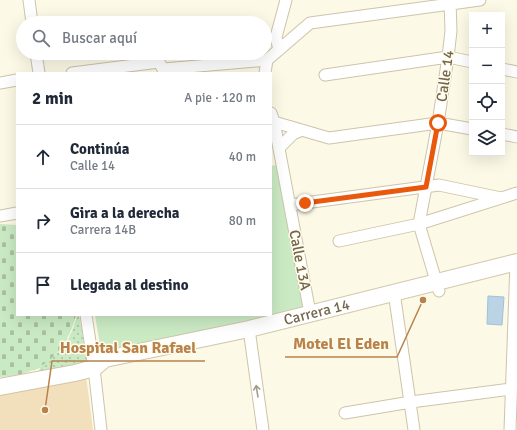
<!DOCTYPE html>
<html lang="es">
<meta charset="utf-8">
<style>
:root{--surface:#fff;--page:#f2f2f3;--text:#1f2937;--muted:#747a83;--line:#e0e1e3}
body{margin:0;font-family:Signika,sans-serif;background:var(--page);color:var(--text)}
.controls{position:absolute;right:12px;top:12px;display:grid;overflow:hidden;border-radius:0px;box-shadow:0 4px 16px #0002}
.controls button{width:36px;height:36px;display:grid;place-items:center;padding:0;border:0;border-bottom:1px solid var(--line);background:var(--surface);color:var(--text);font:20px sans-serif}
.stop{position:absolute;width:12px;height:12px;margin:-9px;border:3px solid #ea580c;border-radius:50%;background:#fff}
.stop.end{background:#ea580c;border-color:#fff;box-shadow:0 1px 4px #0008}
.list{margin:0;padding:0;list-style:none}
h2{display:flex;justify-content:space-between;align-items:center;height:52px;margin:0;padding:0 16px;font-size:17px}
h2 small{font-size:13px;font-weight:400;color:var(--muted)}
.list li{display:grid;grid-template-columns:26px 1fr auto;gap:12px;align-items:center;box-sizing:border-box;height:64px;padding:0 16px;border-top:1px solid var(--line)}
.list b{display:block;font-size:15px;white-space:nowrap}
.list p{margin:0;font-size:13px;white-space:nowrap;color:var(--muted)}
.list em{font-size:13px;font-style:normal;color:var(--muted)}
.icon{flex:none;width:22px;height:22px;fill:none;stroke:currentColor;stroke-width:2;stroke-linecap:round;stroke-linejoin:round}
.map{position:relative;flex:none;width:517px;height:430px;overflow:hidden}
.search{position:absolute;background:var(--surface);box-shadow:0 4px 16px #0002;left:16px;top:16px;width:256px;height:44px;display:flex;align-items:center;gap:10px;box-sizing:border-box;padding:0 14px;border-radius:22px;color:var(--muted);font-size:15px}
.panel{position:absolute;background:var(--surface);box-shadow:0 4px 16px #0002;left:16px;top:72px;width:256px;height:244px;border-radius:0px}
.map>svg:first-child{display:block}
.grass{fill:url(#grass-dots)}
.cemetery{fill:url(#cemetery-stones)}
.pitch{fill:#caeac4}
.water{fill:#bad4e6;stroke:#a0c1d8}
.building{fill:#f2e0bd;filter:url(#shadow)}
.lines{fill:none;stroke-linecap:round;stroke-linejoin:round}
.street-casing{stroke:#cec4ac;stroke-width:13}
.secondary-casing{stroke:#d1c5a9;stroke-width:18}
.street{stroke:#fff;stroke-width:11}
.secondary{stroke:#fff;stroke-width:16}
.oneway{stroke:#a59b8a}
.route{stroke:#ea580c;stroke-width:5}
.labels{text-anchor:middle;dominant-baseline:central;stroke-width:3;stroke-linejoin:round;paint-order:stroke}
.street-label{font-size:15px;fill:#75654b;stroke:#fffcec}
.leader{fill:none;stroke:#b8824c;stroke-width:1.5}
.callout-dot{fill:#b8824c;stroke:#fffcec;stroke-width:1.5}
.callout-label{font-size:16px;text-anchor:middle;font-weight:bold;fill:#b8824c;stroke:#fffcec;stroke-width:3;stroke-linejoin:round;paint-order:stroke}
</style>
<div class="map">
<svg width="517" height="430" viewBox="0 0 517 430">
<defs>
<pattern id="grass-dots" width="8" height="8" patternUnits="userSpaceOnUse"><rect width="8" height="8" fill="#caeac4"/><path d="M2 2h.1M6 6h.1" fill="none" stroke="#a9c1a1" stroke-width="1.8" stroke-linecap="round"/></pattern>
<pattern id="cemetery-stones" width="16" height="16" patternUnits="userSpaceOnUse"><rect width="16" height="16" fill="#caeac4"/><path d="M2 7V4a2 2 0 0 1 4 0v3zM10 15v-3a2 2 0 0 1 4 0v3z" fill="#a9c1a1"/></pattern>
<filter id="shadow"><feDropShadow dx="-3.5" dy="3.5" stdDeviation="2" flood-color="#0004"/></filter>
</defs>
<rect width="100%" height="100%" fill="#fcf9e6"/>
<path class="grass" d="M 77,315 L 79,315 L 89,369 L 36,379 L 40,368 L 31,371 C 58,355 69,347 77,315 Z"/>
<path class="cemetery" d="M 0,224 L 17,225 L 17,315 L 76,315 C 67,353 40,376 0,377 Z"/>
<path class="pitch" d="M 281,164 L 310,307 L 101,352 L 95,315 L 271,315 L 271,166 Z"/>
<path class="water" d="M 488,296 L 504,297 L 502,325 L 487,324 Z"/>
<path class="building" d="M 86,375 L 93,430 L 0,430 L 0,391 Z"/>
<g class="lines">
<g class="street-casing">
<path id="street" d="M 29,0 L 32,23
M 279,50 L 276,37 L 286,0
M 36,53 L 39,73
M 164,69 L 267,60
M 502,69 L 517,72
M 72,73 L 159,62 L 165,73
M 265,73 L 267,60 L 310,23 L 480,0
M 325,75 L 448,57 L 472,62
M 0,83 L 17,80
M 271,113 L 274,122 L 310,313
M 274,122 L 329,138 L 438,123 L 472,129
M 502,134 L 517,137
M 279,148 L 293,134 L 302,130
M 290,205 L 439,185 L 501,198
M 0,216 L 17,213
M 339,241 L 419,224 L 517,193
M 439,291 L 419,224 L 438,123 L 448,57 L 451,31 L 450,0
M 394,292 L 414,430
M 86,315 L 94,368 L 101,430
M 249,329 L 263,430
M 345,413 L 411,402 L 511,389
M 510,430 L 516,262"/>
</g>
<g class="secondary-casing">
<g id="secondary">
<path id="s1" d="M 0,387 L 75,373 L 94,368 L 105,359 L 249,329 L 517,262"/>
</g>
</g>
<use href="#street" class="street"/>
<use href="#secondary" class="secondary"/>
</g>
<defs><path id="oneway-shaft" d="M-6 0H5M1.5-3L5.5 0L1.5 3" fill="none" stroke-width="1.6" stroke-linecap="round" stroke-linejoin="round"/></defs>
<use class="oneway" href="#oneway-shaft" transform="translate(257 391) rotate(-99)"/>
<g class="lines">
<path class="route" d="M 305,203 L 426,187 L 438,123"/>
</g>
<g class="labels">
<g class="street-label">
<text transform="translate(445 76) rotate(-82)">Calle 14</text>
<text transform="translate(300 260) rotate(79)">Calle 13A</text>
<text stroke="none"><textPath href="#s1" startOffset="327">Carrera 14</textPath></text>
</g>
</g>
<path class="leader" d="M423 300L397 357H285M45 410L52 361H205"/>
<g class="callout-dot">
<circle cx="423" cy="300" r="4"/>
<circle cx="45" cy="410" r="4"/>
</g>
<g class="callout-label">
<text x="341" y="349">Motel El Eden</text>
<text x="128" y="353">Hospital San Rafael</text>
</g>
</svg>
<div class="controls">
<button>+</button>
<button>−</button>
<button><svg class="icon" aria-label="locate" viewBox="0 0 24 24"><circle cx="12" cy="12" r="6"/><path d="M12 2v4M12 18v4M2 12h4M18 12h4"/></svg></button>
<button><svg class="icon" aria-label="layers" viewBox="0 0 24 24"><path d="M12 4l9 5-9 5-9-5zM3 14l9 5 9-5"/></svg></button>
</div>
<div class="stop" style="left:438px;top:123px"></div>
<div class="stop end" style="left:305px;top:203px"></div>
<div class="search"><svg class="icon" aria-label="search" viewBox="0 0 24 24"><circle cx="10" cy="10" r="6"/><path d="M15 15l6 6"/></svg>Buscar aquí</div>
<section class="panel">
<h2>2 min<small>A pie · 120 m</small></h2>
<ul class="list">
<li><svg class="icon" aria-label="ahead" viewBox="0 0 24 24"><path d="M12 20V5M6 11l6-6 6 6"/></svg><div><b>Continúa</b><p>Calle 14</p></div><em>40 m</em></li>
<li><svg class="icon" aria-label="right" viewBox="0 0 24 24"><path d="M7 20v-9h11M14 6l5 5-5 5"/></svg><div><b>Gira a la derecha</b><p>Carrera 14B</p></div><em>80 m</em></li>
<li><svg class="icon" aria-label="arrive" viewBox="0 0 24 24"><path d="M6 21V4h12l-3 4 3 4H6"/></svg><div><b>Llegada al destino</b></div></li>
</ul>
</section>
</div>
